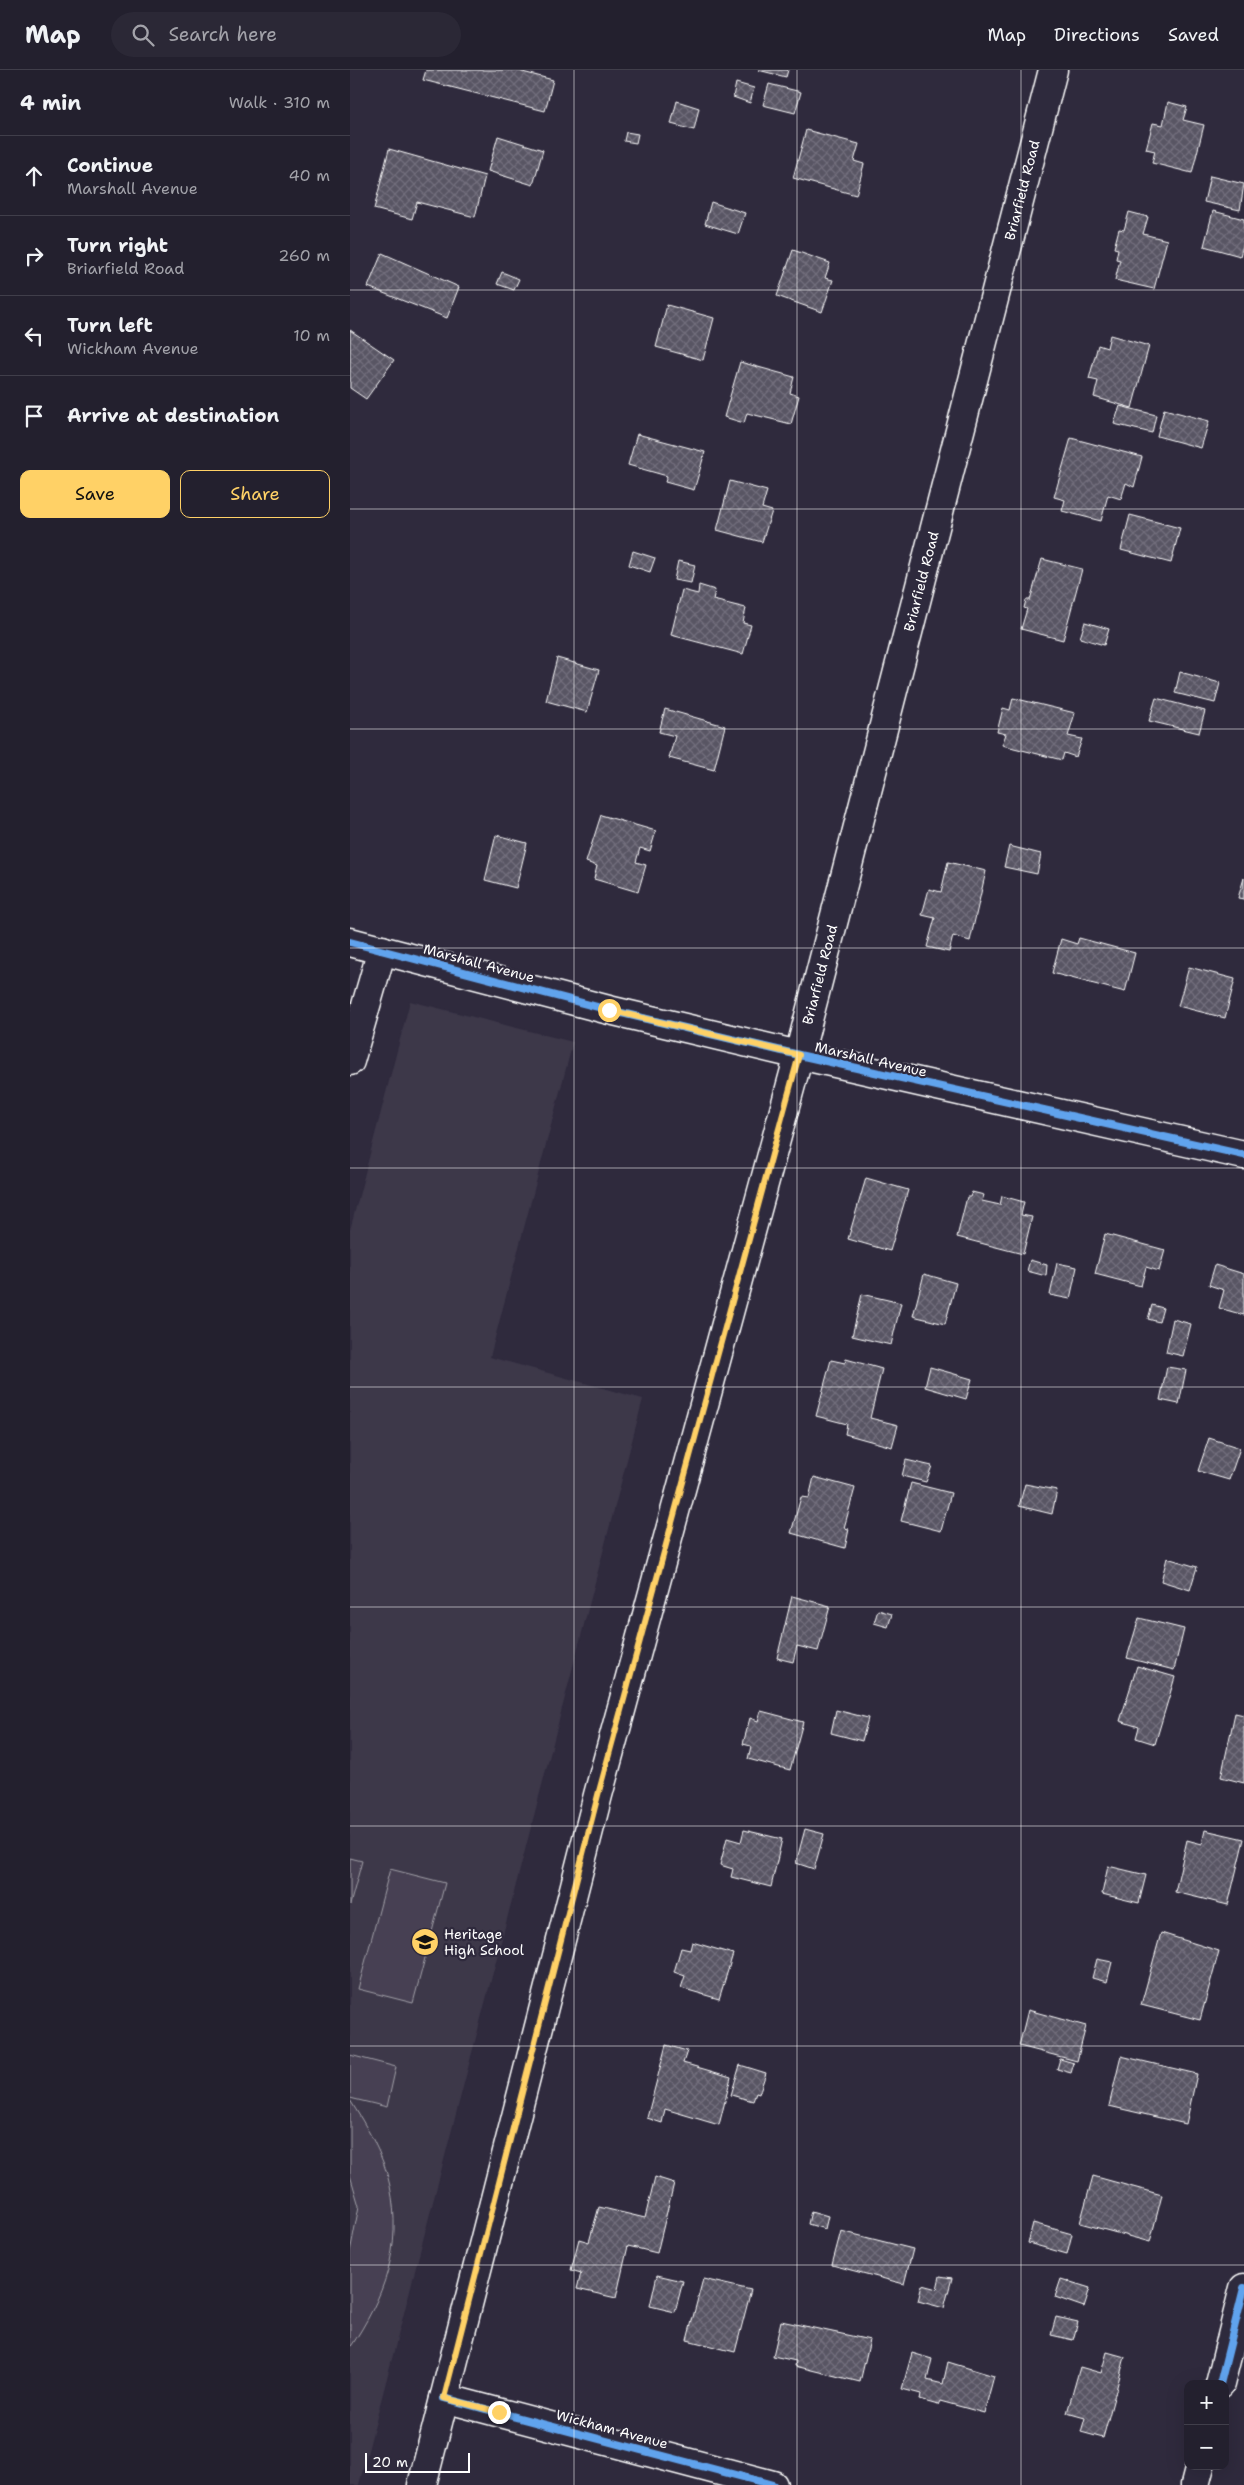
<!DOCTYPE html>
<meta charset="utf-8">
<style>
:root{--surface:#23202e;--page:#2b2836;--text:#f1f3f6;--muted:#a3a3aa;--line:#403e4a;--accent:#ffd166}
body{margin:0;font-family:"Shantell Sans",sans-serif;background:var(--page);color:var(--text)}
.controls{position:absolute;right:15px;bottom:15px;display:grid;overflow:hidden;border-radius:10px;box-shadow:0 5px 20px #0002}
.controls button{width:45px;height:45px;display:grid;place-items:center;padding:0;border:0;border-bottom:1px solid var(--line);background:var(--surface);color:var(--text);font:25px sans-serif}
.scale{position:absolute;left:15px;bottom:12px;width:105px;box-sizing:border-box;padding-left:5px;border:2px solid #fff;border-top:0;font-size:14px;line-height:18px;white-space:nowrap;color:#fff;-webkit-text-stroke:4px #2f2a3d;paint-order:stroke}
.stop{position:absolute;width:15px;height:15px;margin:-11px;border:4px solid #ffd166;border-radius:50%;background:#fff}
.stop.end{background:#ffd166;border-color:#fff;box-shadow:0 1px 5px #0008}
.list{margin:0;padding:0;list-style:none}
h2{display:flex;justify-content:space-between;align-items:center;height:65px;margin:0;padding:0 20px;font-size:21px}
h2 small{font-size:16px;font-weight:400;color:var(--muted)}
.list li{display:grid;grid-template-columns:32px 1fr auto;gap:15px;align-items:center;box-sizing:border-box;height:80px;padding:0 20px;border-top:1px solid var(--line)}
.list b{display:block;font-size:19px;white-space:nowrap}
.list p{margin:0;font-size:16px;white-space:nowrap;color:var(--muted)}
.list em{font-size:16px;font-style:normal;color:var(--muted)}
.actions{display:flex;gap:10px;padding:15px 20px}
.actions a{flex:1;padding:11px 0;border:1px solid var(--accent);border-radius:10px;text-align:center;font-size:18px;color:var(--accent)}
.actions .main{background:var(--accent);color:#111}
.icon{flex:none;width:28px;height:28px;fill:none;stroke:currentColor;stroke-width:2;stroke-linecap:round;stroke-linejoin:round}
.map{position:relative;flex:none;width:894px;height:2415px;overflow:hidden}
header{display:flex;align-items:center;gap:30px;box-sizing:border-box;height:70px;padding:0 25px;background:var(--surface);border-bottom:1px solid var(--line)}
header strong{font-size:24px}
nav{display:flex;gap:28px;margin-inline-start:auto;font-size:18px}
.search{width:350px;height:45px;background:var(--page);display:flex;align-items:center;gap:12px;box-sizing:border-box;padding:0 18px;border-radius:28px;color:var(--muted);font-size:19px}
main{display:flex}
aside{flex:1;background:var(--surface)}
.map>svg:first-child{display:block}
.built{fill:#3c3749}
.green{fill:#464152;stroke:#a2a0a8}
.building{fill:url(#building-cross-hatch);stroke:#fff}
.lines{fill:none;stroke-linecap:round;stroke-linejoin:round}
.street-casing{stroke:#fff;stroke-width:31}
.secondary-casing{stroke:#fff;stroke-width:31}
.street{stroke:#2f2a3d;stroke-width:28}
.secondary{stroke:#2f2a3d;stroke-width:28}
.cycleway-casing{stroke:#2f2a3d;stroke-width:11}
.cycleway{stroke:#60a3ed;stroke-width:8}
.route{stroke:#ffd166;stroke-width:6}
.grid{fill:none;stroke:#fff;stroke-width:1;stroke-opacity:0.55}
.labels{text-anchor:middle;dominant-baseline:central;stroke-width:4.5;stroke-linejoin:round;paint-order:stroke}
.street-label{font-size:14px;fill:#fff;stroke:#2f2a3d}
.poi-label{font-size:14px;fill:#fff;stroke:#2f2a3d;text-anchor:start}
</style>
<header>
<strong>Map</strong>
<div class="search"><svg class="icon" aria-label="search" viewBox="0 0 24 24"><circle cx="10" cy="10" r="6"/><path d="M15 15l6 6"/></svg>Search here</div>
<nav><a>Map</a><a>Directions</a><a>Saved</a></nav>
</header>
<main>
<aside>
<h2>4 min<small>Walk · 310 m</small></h2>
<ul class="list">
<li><svg class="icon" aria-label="ahead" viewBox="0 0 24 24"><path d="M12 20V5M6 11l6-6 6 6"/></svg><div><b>Continue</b><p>Marshall Avenue</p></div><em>40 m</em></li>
<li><svg class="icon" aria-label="right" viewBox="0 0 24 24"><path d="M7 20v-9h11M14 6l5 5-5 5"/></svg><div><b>Turn right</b><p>Briarfield Road</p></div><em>260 m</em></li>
<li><svg class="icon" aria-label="left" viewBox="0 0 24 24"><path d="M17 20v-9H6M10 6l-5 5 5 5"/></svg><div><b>Turn left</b><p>Wickham Avenue</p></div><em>10 m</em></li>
<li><svg class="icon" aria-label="arrive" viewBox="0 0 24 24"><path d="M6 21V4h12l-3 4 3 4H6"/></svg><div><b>Arrive at destination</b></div></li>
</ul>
<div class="actions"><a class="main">Save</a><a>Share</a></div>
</aside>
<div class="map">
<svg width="894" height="2415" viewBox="0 0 894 2415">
<defs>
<pattern id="building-cross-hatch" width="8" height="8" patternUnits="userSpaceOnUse" patternTransform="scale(1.25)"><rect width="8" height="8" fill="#595564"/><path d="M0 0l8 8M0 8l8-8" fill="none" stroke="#726e7b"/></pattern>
</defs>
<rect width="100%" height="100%" fill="#2f2a3d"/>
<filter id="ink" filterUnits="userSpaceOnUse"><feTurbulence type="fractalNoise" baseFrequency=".02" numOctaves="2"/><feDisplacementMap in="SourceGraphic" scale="10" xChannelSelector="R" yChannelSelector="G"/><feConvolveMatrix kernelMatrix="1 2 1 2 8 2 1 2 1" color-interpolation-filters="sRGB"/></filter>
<g filter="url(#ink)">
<path class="built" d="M 60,931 L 223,972 L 140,1287 L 293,1329 L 9,2415 L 0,2415 L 0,1160 Z"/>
<path class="green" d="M 0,1788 L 12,1791 L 0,1835 Z
M 40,1799 L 95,1813 L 63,1933 L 8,1919 Z
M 0,1985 L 46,1997 L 37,2037 L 0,2028 Z
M 0,2030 C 16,2056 34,2085 40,2116 C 53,2178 34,2227 0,2278 L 0,2182 L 9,2136 L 0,2105 Z"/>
<path class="building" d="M 76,0 L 165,0 L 203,10 L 195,41 L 73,10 Z
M 408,0 L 438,0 L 436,7 Z
M 386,13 L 404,18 L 400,33 L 383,27 Z
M 419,14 L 451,22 L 445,43 L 413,35 Z
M 327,31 L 349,38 L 344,60 L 321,54 Z
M 818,32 L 837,37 L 833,50 L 854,55 L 842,103 L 802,93 L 805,81 L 796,79 L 803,53 L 813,55 Z
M 456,60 L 509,74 L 504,91 L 514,94 L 506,125 L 443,108 Z
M 276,62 L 288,64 L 286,73 L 274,71 Z
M 148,66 L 193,80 L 183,115 L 138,101 Z
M 39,79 L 135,106 L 125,147 L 67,132 L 62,149 L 24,139 Z
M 860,106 L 894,114 L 890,140 L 854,132 Z
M 361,132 L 395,143 L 388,164 L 355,154 Z
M 863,141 L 894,149 L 894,172 L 890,186 L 854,176 Z
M 779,142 L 798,147 L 793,164 L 817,170 L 804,219 L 765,210 L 770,190 L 766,189 L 768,179 L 764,178 L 769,159 L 774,160 Z
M 443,180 L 480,193 L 475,208 L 483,210 L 472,242 L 427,226 Z
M 32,183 L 109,217 L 97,248 L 18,217 Z
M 152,202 L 169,209 L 164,220 L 147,214 Z
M 317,235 L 364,248 L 353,290 L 306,277 Z
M 0,260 L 44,290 L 16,329 L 0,318 Z
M 760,265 L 799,276 L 782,338 L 744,327 L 748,311 L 739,309 L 748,275 L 757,278 Z
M 390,292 L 444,307 L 440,323 L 449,326 L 441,354 L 397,343 L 394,353 L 374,347 Z
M 770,336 L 806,345 L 802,363 L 764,354 Z
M 814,339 L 859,351 L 851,378 L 807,366 Z
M 287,364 L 355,382 L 344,420 L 315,412 L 317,406 L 278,395 Z
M 721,368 L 792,387 L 784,417 L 776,413 L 771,429 L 758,425 L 751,451 L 712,441 L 715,430 L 704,427 Z
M 380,411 L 417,421 L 412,438 L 422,441 L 412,472 L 367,460 Z
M 780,445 L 830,458 L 821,493 L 771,480 Z
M 283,481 L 305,488 L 300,502 L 279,495 Z
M 692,489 L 732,499 L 713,570 L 671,559 L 677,539 L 674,538 L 676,530 L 680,530 Z
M 328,491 L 345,495 L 341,513 L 324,510 Z
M 349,515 L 365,520 L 363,530 L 396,538 L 393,553 L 401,555 L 393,584 L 321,565 L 332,520 L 348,524 Z
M 735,552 L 759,559 L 754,575 L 730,568 Z
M 207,588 L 249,600 L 237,642 L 196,631 Z
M 830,602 L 870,613 L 865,633 L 825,623 Z
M 663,628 L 725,643 L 718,666 L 732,669 L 726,687 L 714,683 L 712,690 L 652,675 L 656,664 L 647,662 L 653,638 L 660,640 Z
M 806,628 L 855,641 L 849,663 L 799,651 Z
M 315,639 L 375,656 L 364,700 L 319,688 L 325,666 L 309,662 Z
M 251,745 L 306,761 L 300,781 L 290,778 L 286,792 L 296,795 L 288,822 L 244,809 L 247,796 L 236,792 Z
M 146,765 L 177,773 L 166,818 L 135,810 Z
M 659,776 L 691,784 L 687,804 L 654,797 Z
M 598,792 L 636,801 L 620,871 L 603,866 L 599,882 L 577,877 L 585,848 L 572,845 L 579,819 L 591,822 Z
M 894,808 L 894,829 L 888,828 Z
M 729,868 L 785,883 L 775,922 L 702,903 L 711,869 L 727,874 Z
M 839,897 L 885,909 L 875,948 L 828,936 Z
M 516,1108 L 558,1120 L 540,1181 L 498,1169 Z
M 622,1122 L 634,1125 L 632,1131 L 650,1135 L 652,1126 L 674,1132 L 671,1145 L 682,1147 L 673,1184 L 607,1167 L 617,1127 L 620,1127 Z
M 755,1164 L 815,1180 L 809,1201 L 796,1197 L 791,1216 L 745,1204 Z
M 680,1190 L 697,1195 L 696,1206 L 677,1201 Z
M 707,1193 L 727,1197 L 720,1229 L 700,1225 Z
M 865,1195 L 894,1204 L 894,1245 L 869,1238 L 874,1220 L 859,1215 Z
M 574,1204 L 606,1213 L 595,1254 L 563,1246 Z
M 512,1224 L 551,1233 L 541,1275 L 502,1266 Z
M 802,1235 L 813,1238 L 809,1252 L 798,1249 Z
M 823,1249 L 841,1254 L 833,1286 L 816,1282 Z
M 496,1289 L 532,1299 L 520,1348 L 548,1355 L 542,1377 L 495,1364 L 497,1354 L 466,1346 L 481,1290 L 495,1293 Z
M 580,1297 L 622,1309 L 616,1329 L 575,1317 Z
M 817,1297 L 836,1300 L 829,1334 L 810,1330 Z
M 859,1368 L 890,1378 L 879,1410 L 848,1401 Z
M 556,1390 L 582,1396 L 576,1412 L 552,1406 Z
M 464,1407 L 505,1418 L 494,1458 L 499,1459 L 495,1478 L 441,1463 L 451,1427 L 459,1428 Z
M 561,1413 L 601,1423 L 591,1461 L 551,1451 Z
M 675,1414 L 707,1420 L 702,1444 L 669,1436 Z
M 817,1488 L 847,1497 L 840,1520 L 811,1511 Z
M 442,1526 L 480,1536 L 468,1581 L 447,1576 L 443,1592 L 427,1588 Z
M 528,1540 L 542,1544 L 538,1557 L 524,1553 Z
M 789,1548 L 834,1559 L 824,1600 L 777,1588 Z
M 787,1596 L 825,1607 L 805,1674 L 786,1668 L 789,1657 L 770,1651 Z
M 486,1640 L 518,1648 L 512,1671 L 481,1663 Z
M 411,1641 L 453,1652 L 440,1700 L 398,1689 L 401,1676 L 393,1674 L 400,1648 L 408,1651 Z
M 885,1643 L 894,1645 L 894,1713 L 871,1707 Z
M 455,1759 L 474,1764 L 464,1799 L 446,1793 Z
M 394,1760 L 432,1769 L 421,1817 L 381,1807 L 383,1799 L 370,1795 L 377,1768 L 391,1772 Z
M 855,1760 L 894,1769 L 878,1835 L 825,1822 L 837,1770 L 852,1774 Z
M 758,1796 L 796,1805 L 789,1833 L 752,1824 Z
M 811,1863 L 869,1881 L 850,1950 L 791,1935 Z
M 342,1872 L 383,1884 L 369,1929 L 331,1918 L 335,1906 L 324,1902 L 331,1878 L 340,1880 Z
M 747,1889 L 762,1892 L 757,1912 L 742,1908 Z
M 678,1940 L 736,1956 L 727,1991 L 669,1976 Z
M 316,1975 L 337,1981 L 333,1993 L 381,2007 L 369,2055 L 315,2039 L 312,2053 L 297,2048 Z
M 771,1986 L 847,2004 L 836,2054 L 759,2036 Z
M 710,1989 L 724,1993 L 721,2003 L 707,1999 Z
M 390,1995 L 416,2003 L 409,2024 L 406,2023 L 403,2031 L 381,2025 Z
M 743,2106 L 812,2125 L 800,2172 L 730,2153 Z
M 305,2107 L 324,2113 L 307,2183 L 278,2176 L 266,2228 L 227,2219 L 231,2203 L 221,2200 L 229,2169 L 239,2172 L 249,2137 L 295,2148 Z
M 461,2141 L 478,2146 L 475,2159 L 458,2154 Z
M 683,2153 L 722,2164 L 717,2184 L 678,2173 Z
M 491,2161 L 563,2179 L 554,2214 L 482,2195 Z
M 307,2205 L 333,2211 L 325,2242 L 300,2236 Z
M 590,2206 L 602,2208 L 594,2238 L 568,2231 L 572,2215 L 587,2219 Z
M 353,2209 L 401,2220 L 385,2282 L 337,2270 Z
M 711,2209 L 740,2218 L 734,2237 L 705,2227 Z
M 706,2247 L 728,2252 L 723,2270 L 701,2265 Z
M 431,2251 L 520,2270 L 510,2312 L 445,2296 L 446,2291 L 423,2286 Z
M 757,2282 L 775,2287 L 753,2368 L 731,2362 L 735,2348 L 717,2343 L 730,2297 L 751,2303 Z
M 562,2283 L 582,2289 L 577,2310 L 593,2314 L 598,2292 L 644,2306 L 634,2343 L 590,2331 L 588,2335 L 570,2330 L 571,2324 L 552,2319 Z"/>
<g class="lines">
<g class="street-casing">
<path id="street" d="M 0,991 L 32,880
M 870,2314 L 894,2218
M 94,2328 L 423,2415
M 845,2415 L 850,2396"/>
</g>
<g class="secondary-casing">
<g id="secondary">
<path d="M 0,872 L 259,940 L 449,985 L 894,1085"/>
<path id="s1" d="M 72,2415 L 248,1725 L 449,985 L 703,0"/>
</g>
</g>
<use href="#street" class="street"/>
<use href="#secondary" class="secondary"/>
<g class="cycleway-casing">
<path id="cycleway" d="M 0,872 L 259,940 L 449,985 L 894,1085
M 870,2314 L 894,2218
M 94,2328 L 423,2415"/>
</g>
<use href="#cycleway" class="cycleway"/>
</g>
</g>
<g class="lines" filter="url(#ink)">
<path class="route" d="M 149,2342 L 94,2328 L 248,1725 L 449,985 L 259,940"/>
</g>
<path class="grid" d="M 224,0 L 224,2415M 447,0 L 447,2415M 671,0 L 671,2415M 0,220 L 894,220M 0,439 L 894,439M 0,659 L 894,659M 0,878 L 894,878M 0,1098 L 894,1098M 0,1317 L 894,1317M 0,1537 L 894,1537M 0,1756 L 894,1756M 0,1976 L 894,1976M 0,2195 L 894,2195"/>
<defs>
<g id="school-disc" transform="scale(1.4375)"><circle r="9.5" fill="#ffd166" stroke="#2f2a3d"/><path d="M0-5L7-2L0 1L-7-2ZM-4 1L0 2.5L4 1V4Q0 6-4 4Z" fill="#111"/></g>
</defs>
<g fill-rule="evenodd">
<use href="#school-disc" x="75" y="1872"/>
</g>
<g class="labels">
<g class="street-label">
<text stroke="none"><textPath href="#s1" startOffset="2372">Briarfield Road</textPath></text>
<text stroke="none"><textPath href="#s1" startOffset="1968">Briarfield Road</textPath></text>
<text transform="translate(129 893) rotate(15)">Marshall Avenue</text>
<text stroke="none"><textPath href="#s1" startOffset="1562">Briarfield Road</textPath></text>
<text transform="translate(521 989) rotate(13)">Marshall Avenue</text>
<text transform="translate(262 2359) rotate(15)">Wickham Avenue</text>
</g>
<g class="poi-label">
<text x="94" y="1864">Heritage<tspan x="94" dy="16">High School</tspan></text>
</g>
</g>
</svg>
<div class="controls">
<button>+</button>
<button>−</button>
</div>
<div class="scale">20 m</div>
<div class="stop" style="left:259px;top:940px"></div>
<div class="stop end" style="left:149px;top:2342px"></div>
</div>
</main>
